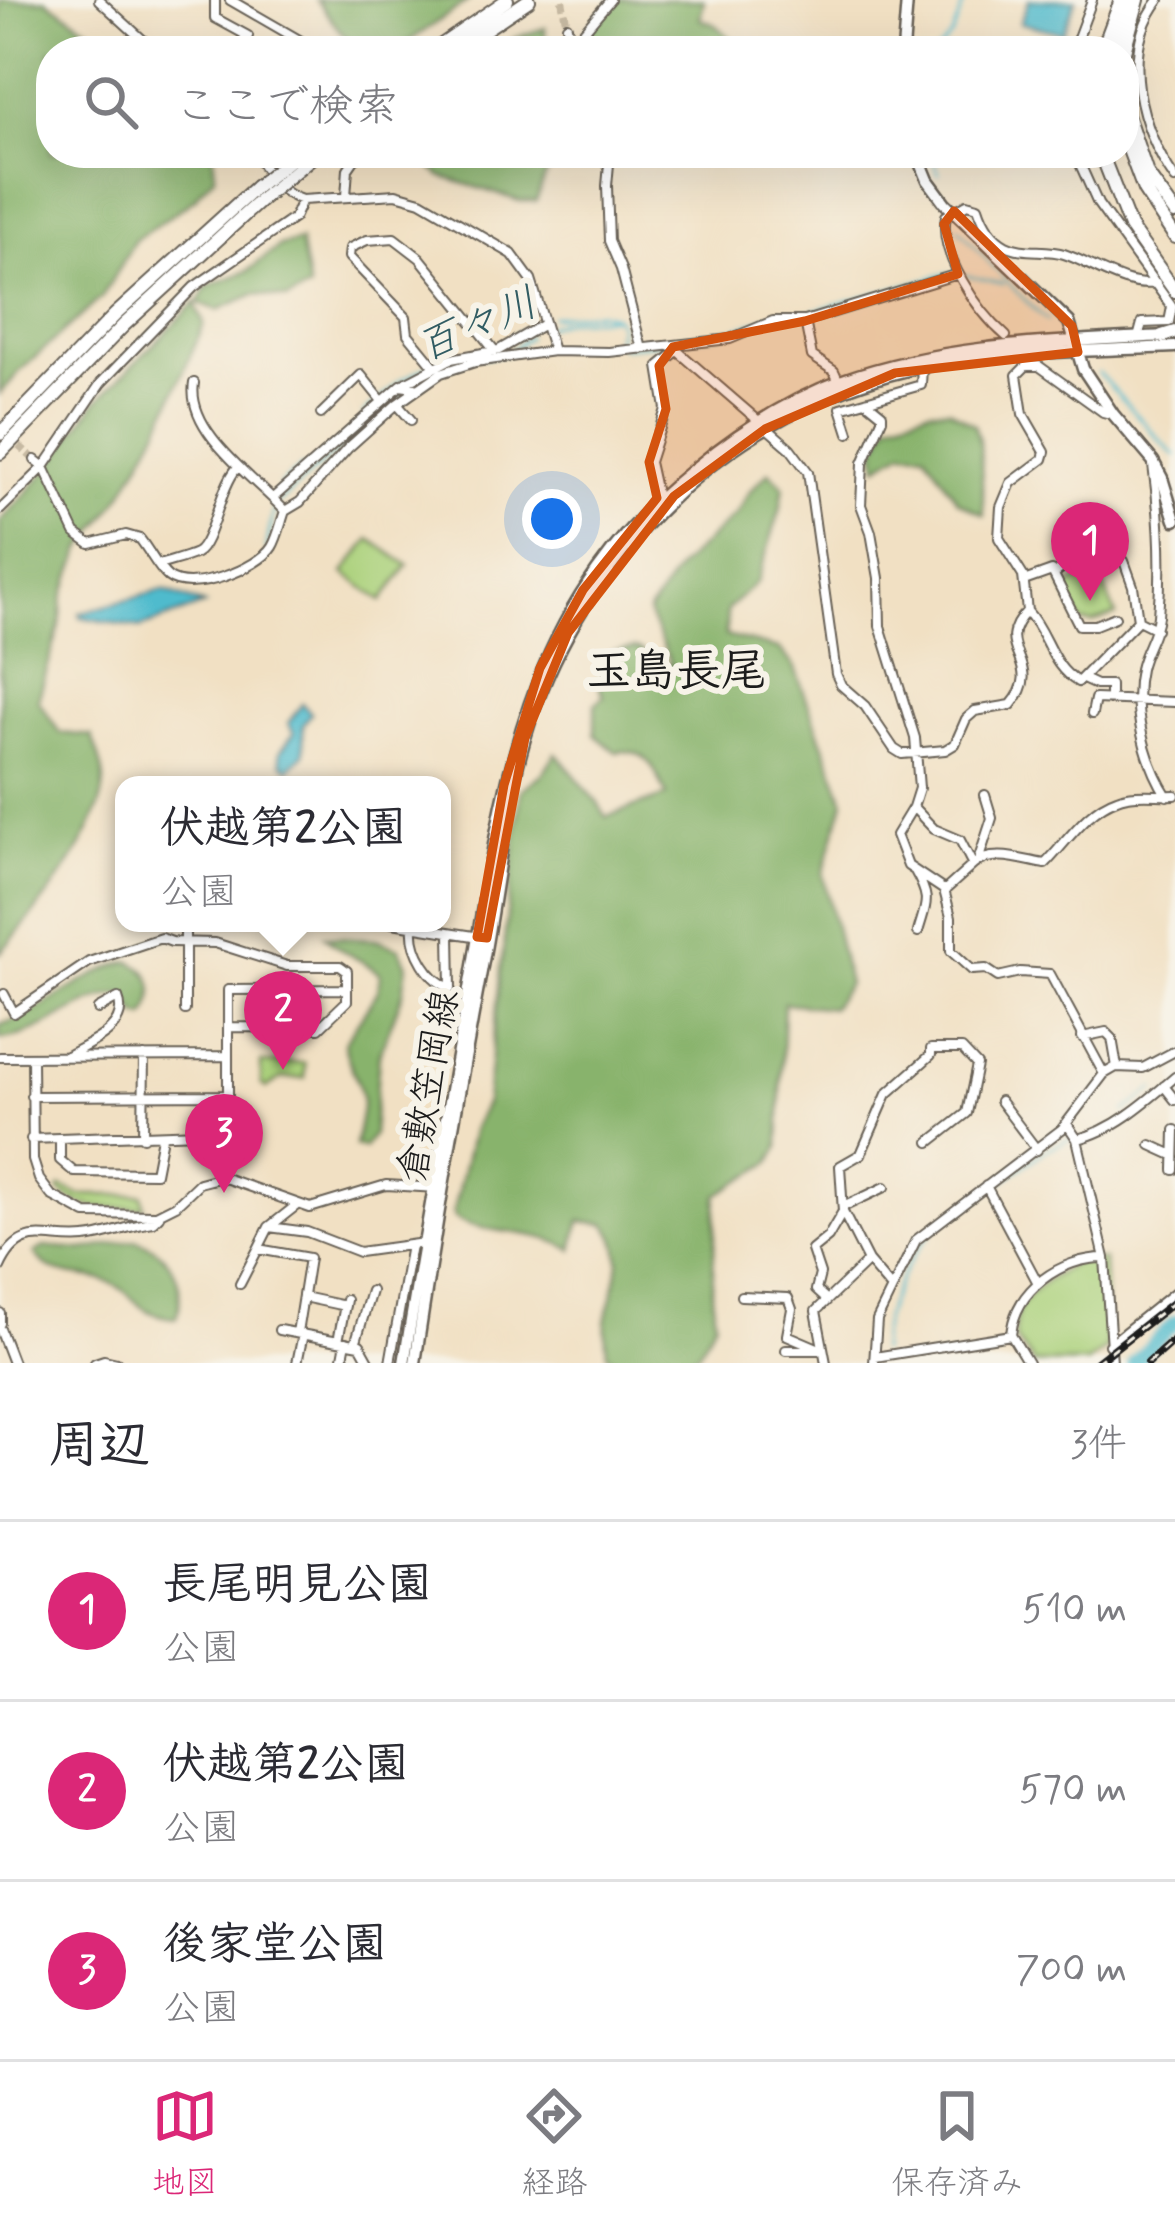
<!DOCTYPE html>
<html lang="ja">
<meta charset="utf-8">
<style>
:root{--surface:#fff;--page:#f2f2f3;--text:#2b2b33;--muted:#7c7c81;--line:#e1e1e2;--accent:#db2777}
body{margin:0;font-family:Mynerve,"Klee One",sans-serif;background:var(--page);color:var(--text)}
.you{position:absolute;left:552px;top:519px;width:42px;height:42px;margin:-30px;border:9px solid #fff;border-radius:50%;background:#1a73e8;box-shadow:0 0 0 18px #1a73e833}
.badge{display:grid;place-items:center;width:78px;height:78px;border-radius:50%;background:var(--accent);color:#fff;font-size:39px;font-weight:700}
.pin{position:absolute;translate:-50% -99px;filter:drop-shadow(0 3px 6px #0008)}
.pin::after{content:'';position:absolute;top:63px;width:42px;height:36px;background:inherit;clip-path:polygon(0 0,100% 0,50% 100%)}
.popup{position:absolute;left:115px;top:776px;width:336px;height:156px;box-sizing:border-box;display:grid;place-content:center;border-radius:24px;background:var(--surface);filter:drop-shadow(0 3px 9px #0005);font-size:39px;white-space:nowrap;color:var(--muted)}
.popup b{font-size:45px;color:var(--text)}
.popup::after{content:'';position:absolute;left:50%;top:100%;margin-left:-24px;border:24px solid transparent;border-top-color:var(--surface)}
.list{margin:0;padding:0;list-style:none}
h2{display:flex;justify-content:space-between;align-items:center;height:156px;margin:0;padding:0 48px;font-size:51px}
h2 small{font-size:39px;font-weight:400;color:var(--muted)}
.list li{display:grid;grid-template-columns:78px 1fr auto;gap:36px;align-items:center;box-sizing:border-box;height:180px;padding:0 48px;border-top:3px solid var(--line)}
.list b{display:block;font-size:45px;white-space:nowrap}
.list p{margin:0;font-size:39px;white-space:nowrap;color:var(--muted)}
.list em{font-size:39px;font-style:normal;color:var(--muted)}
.icon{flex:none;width:66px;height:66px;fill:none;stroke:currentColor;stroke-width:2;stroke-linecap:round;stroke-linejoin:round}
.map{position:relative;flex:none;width:1175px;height:1363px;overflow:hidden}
.search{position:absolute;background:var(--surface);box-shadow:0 12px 48px #0002;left:36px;right:36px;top:36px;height:132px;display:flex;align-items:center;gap:30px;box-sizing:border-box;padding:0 42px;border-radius:48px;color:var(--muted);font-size:45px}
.sheet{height:696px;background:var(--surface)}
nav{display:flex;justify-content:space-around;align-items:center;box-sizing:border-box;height:168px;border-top:3px solid var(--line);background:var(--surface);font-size:33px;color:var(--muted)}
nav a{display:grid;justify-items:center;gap:6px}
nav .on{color:var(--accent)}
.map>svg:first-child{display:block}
.green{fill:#abd17c;stroke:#64764c;stroke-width:3}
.forest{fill:#88b36c;stroke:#526844;stroke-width:3}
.water{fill:#50bbcd;stroke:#366c74;stroke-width:3}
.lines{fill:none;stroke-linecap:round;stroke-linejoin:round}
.stream{stroke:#50bbcd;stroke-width:3}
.river{stroke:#50bbcd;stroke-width:14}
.minor-tunnel{stroke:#c6b9a2;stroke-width:8;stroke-dasharray:8 4;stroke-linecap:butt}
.minor-casing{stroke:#676156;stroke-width:12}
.major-casing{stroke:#676156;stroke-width:15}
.highway-casing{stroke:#676156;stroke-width:16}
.minor{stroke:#fff;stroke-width:8}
.major{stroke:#fff;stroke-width:10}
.highway{stroke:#fff;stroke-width:12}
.rail-casing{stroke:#1c1c1c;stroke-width:8}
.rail{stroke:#f7f3e8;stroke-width:3;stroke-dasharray:9;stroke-linecap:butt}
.highway-bridge-casing{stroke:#676156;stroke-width:16;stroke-linecap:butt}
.highway-bridge{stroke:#fff;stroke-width:12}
.marked{fill:#d4530e;fill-opacity:0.2;stroke:#d4530e;stroke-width:9;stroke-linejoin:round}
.labels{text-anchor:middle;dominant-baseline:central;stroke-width:12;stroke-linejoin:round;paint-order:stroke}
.street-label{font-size:39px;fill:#1c1c1c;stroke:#f7f3e8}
.water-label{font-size:42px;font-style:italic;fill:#315c63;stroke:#f7f3e8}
.quarter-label{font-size:45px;font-weight:bold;fill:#1c1c1c;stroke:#f7f3e8}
</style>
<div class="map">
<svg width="1175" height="1363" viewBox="0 0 1175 1363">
<rect width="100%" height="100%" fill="#f7f3e8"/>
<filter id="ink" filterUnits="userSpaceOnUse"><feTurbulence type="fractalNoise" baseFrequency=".00833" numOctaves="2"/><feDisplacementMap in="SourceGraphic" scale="24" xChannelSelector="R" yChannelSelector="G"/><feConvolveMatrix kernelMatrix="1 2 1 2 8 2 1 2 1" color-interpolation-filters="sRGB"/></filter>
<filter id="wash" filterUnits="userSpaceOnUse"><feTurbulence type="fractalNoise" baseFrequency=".004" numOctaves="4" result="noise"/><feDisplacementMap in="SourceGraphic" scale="48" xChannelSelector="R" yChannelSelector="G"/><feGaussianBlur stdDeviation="2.7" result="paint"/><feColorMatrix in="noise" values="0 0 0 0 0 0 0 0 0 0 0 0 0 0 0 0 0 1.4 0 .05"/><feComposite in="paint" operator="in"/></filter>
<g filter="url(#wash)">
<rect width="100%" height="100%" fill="#f1e0c3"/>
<path class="green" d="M 370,539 L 408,565 L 382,601 L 344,573 Z
M 1098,573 L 1116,615 L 1092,623 L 1081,622 L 1063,587 Z
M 261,1063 L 305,1063 L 305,1078 L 282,1078 L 266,1088 L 261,1084 Z
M 62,1187 L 80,1195 L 142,1195 L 144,1207 C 113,1208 83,1213 58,1190 Z
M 1080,1260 L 1104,1260 L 1107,1348 L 1087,1363 L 1034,1363 L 1016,1341 C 1007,1299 1049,1279 1080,1260 Z"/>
<path class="forest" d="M 0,0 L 46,0 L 123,51 L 51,51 L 51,153 L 213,153 L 215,175 L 194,199 L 135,240 L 102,297 L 20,371 L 0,394 Z
M 316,0 L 469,0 L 395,51 L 356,51 Z
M 613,0 L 704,0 L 700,19 L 716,25 L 733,40 L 773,51 L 581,51 L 577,43 Z
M 545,28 L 545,45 L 535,51 L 499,51 L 516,37 Z
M 415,153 L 547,153 L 548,168 L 536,201 L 520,201 L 440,176 Z
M 300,241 L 309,289 L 287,299 L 255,294 L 218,310 L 198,303 L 208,286 L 248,271 L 280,246 Z
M 195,303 L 204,324 L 160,426 L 122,495 L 82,549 L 63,597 L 60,625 L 38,700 L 60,733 L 92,736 C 96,750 104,767 104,782 C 102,833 34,915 0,953 L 0,522 L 50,467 L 95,403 Z
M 930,409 L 949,409 L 974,424 L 980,444 L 984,515 L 958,501 L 925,452 L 903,451 L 878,466 L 876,448 L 890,422 Z
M 769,472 L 784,486 L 780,511 L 757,582 L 727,610 L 726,636 L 779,649 L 794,666 L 832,766 L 844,801 L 823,874 L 848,984 L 831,1008 L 784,1003 L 779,1148 L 770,1163 L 717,1195 L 712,1292 L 715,1321 L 698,1353 L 676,1363 L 619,1363 L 607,1354 C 606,1342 604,1328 607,1316 C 614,1285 630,1252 606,1224 L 580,1221 L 573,1250 C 531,1226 487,1237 455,1218 L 453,1212 L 473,1128 L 486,1102 L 521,790 L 542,774 L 556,753 L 598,803 L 606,817 L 667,796 C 655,771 648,746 616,752 L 595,735 L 595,704 L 604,696 L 598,682 L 611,652 L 636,648 L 673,668 L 648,613 L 679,567 L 737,513 L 749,492 Z
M 325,936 L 376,939 L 399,948 L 407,965 L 403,993 L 379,1055 L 373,1134 L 364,1148 L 355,1146 C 357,1132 362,1117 362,1103 C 362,1082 347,1065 344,1043 L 378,991 L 380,974 C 361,957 342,955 325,936 Z
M 129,961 C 155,970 159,994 145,1017 L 137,1015 L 125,994 C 78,996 47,1036 0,1039 L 0,1025 C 48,1010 81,975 129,961 Z
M 136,1240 C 172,1252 186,1282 177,1318 C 132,1315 136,1289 102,1280 C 77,1273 50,1278 34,1253 L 44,1247 L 83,1250 Z"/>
<path class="water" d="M 1029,0 L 1076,0 L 1063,33 L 1020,23 Z
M 163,590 L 204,605 L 140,628 L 81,617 L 80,613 Z
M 302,704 L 311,713 L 303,726 L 304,754 L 289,769 L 281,763 L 280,752 L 294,733 L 288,723 Z"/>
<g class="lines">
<path class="stream" d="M 938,51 L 952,36 L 965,0
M 931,153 L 939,174
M 958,228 C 988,260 1014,292 1047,321
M 965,275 L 1003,284
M 551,316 L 599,312 L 614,316
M 547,326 L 566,320 L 615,317 L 619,325 L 616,343 L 623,347 L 719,335 L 773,316 L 806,313 L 949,273
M 494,347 L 538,321
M 484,357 L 506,354 L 528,337
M 1098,373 L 1175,456
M 412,385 L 430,374
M 363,414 L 401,380 L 428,366
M 280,485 L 302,467
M 266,549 L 275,505 L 405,391
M 1125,1112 L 1155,1089
M 962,1210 L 1046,1150 L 1074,1137
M 880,1351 C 880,1314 905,1261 930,1234"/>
<path class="river" d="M 1134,1363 L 1175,1322"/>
</g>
</g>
<g filter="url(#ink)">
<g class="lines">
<path class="minor-tunnel" d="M 562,0 L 567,26
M 10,438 L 35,460"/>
<g class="minor-casing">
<path id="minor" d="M 99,0 L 155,51
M 215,0 L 215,18 L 248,36 L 232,51
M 230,0 L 301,41
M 1159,0 C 1119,51 1141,131 1175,179
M 567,26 L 571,48
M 567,51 L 610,0
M 1073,51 L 1092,0
M 255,153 C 268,173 278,193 302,200 L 396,194 L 421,201 L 512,254 L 531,280 L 553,351
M 610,153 L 607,186 L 609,241 L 621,269 L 642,349
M 1075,153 L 1098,204 L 1172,307 L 1169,322 L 1142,323 L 1138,338
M 346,196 L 348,169 L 359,153
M 805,321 L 812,356 L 834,371 L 839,382
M 1006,336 C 978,312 938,254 946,216 L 967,204 L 978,207 C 983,223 991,237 1006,245 C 1023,254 1046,248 1064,254 C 1092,263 1126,289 1156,283
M 673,347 L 790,448 L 808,472 L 836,674 L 841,685 L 865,706 L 894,749 L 902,754 L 945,750 L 955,744 L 966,719 L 975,711 L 1011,705 C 1048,662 988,650 1027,611 L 1023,576 L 999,538 L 1001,507 L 1011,483 L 1043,459 L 1045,452 L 1023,414 L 1017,375 L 1026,366 L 1039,366 L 1103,412 L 1111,414
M 435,367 L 408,334 L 406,317 L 349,257 L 350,248 L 367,240 L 394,238 L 420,258 L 495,351
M 194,383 C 186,432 256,479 285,511
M 401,385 L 451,359 L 499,350 L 544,324
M 866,401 L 882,414 L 882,419 L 863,463 L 861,505 L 871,532 L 879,578 L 880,626 L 915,738 L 919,788 L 913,807 L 896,835 L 908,866 L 944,890 L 951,917 L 951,951 L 972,970 L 986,969 L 998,977 L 1020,972 L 1050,974 L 1104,1074
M 321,414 L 361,375 L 382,401
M 411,420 L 397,404 L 441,373 L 475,362 L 553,351 L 609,352 L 730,339 L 773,321 L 805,321 L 958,274
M 849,433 L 841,408 L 921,385 L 922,367
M 35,460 L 44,467 L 75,533 L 90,544 L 126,535 L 140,539 C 149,550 158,569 168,577 C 191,595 259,568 272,547 C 278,537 281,522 285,511 L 300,502 L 348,448 L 397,404
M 1153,465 C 1160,516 1163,565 1158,616 C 1156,635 1144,650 1140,669 C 1131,709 1146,763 1167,796
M 273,498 L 400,386 L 415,388
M 657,498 L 649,462 L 666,409 L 659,366 L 676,352
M 0,510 L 44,467 L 101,383 L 194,287 L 294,218 L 302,200
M 159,565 C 171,561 185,558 196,553 C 212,544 219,489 237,468
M 1054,574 L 1086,549 L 1124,561 L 1133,586 L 1138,620 L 1156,629
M 1024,581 L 1052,571 L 1079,625 L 1095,625 L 1115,617
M 1027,611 C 1048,634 1050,666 1078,682 L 1138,620
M 1083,679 L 1096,685 L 1110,685 L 1110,697
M 1092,714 L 1095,699 L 1175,702
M 913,807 L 934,829 L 960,840 L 973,865 C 992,849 1022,860 1045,864 C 1066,843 1087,809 1117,799 C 1134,792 1157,796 1175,795
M 979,858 L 992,818 L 985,795
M 915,871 C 932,901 926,903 918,932
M 944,891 L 973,865
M 185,923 L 185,1010
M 392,923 L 480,937
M 413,927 C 411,951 429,981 451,988 L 450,933
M 4,994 L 14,1013 L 89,962 L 161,938 L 172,942 L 215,943 L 287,966 L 340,966 L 347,971 L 347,1001 L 319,1028 L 228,1027
M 1082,1037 L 1106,1032 L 1112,1038 L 1117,1067
M 67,1056 C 90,1043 130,1028 118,998 L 98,1009
M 0,1057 L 228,1056
M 32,1057 L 33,1160 L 39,1179 L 51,1195 L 86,1214 L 156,1215 L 176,1205 L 199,1183 L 222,1177 L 310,1208 L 386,1185 L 438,1188
M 1164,1086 L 1175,1100
M 31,1096 L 227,1095
M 1000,1101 L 1037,1150
M 1067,1124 L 1077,1139 L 1105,1258 L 1112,1363
M 143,1137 L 144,1056
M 60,1138 L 60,1160 L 74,1172 L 155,1173 L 162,1137
M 31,1139 L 228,1132 L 228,990 L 347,989
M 1077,1139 C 1113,1131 1147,1101 1175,1077
M 1151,1145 L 1173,1155
M 1174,1170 L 1175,1130
M 986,1186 L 1038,1283
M 297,1205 L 269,1227 L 258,1249 L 309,1258 L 297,1333
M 845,1206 L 885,1187
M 269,1227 L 307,1232 L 359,1252 L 424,1243
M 868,1261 L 891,1288
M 0,1267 C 21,1221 47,1242 85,1238 C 108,1236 129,1225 153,1222 L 159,1216
M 240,1284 L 258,1249
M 741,1296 L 788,1298 L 792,1309 L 787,1335 L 822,1350 L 786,1350
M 303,1297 L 345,1306
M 827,1300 L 816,1290 L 820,1274 L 812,1250 L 828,1237 L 842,1213
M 0,1313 L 0,1323
M 0,1329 L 13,1363
M 279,1330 L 360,1345 L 370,1363
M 338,1341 L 346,1300
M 355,1344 L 371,1291
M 1109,1345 L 1175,1292
M 875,1357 L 1011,1335
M 95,1363 L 104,1360 L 117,1363
M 297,1363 L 303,1334
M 342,1363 L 346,1342
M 390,1363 L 411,1245
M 826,1363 L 816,1311 L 868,1261 L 843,1212 L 840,1166 L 861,1154 L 887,1094 L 931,1055 L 931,1049 L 962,1049 L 977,1065 L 967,1113 L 930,1142
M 874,1363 L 877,1320 L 916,1240 L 1062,1129 L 1104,1074 L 1116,1067 L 1143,1068 L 1175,1051
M 1028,1363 L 1011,1335 C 1015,1289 1061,1258 1105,1258"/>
</g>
<g class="major-casing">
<path id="major" d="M 903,51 L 907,0
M 917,153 L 928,180 L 945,203 L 1069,322 L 1083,369 L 1113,414 L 1153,461 L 1162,478 L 1175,520
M 404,1363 C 424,1240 446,1118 468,995 C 504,788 518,610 695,468 C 740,431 787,400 843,380 C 947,343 1056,342 1166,336
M 415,1363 C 435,1229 458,1094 483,961 C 497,887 504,810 525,738 C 575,569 708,430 878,378 C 973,349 1077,352 1175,347"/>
</g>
<g class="highway-casing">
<path id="highway" d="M 433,51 L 507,0
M 453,51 L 529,0
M 1102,51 L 1121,0
M 1114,51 L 1128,0
M 1124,51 L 1138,0
M 1124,106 L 1147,174 L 1175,213
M 1126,142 L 1144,190 L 1175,237
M 1101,153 L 1130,227 L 1175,291
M 1162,336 L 1175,332
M 0,434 L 115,315 L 256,187
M 0,453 L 124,325 L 264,197"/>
</g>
<use href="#minor" class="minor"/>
<use href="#major" class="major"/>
<use href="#highway" class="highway"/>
<g class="rail-casing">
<path id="rail" d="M 1096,1363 L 1175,1301
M 1148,1363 L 1175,1339"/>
</g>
<use href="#rail" class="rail"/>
<g class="highway-bridge-casing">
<path id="highway-bridge" d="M 256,187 L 298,153
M 264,197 L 317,153"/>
</g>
<use href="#highway-bridge" class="highway-bridge"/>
</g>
</g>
<path class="marked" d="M 954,211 L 1072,326 L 1078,352 L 895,373 L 765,429 L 674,496 L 568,633 L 525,738 L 487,938 L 477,937 L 504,785 L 540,668 L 583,590 L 657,498 L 649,462 L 666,409 L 659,366 L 673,347 L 805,321 L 958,274 L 944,224 Z"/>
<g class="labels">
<g class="street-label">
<text transform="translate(430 1086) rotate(-80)">倉敷笠岡線</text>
</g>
<g class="water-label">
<text transform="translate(478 326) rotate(-23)">百々川</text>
</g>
<g class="quarter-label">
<text x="676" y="672">玉島長尾</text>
</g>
</g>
</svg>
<div class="you"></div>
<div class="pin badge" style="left:1090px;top:601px">1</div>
<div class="pin badge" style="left:283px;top:1070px">2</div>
<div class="popup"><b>伏越第2公園</b>公園</div>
<div class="pin badge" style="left:224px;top:1193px">3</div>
<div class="search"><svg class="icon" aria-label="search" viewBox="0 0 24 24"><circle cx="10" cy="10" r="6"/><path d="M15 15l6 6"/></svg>ここで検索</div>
</div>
<section class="sheet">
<h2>周辺<small>3件</small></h2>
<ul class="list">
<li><span class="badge">1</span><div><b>長尾明見公園</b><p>公園</p></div><em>510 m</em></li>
<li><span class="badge">2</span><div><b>伏越第2公園</b><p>公園</p></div><em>570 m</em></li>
<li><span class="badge">3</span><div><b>後家堂公園</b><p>公園</p></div><em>700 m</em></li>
</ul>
</section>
<nav>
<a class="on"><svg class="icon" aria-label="map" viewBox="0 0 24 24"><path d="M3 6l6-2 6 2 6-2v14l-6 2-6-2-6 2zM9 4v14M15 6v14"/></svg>地図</a>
<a><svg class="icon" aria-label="directions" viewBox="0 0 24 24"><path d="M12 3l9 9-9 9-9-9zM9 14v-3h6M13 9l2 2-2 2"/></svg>経路</a>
<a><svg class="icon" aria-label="saved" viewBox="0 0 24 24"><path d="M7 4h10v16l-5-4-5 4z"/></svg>保存済み</a>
</nav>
